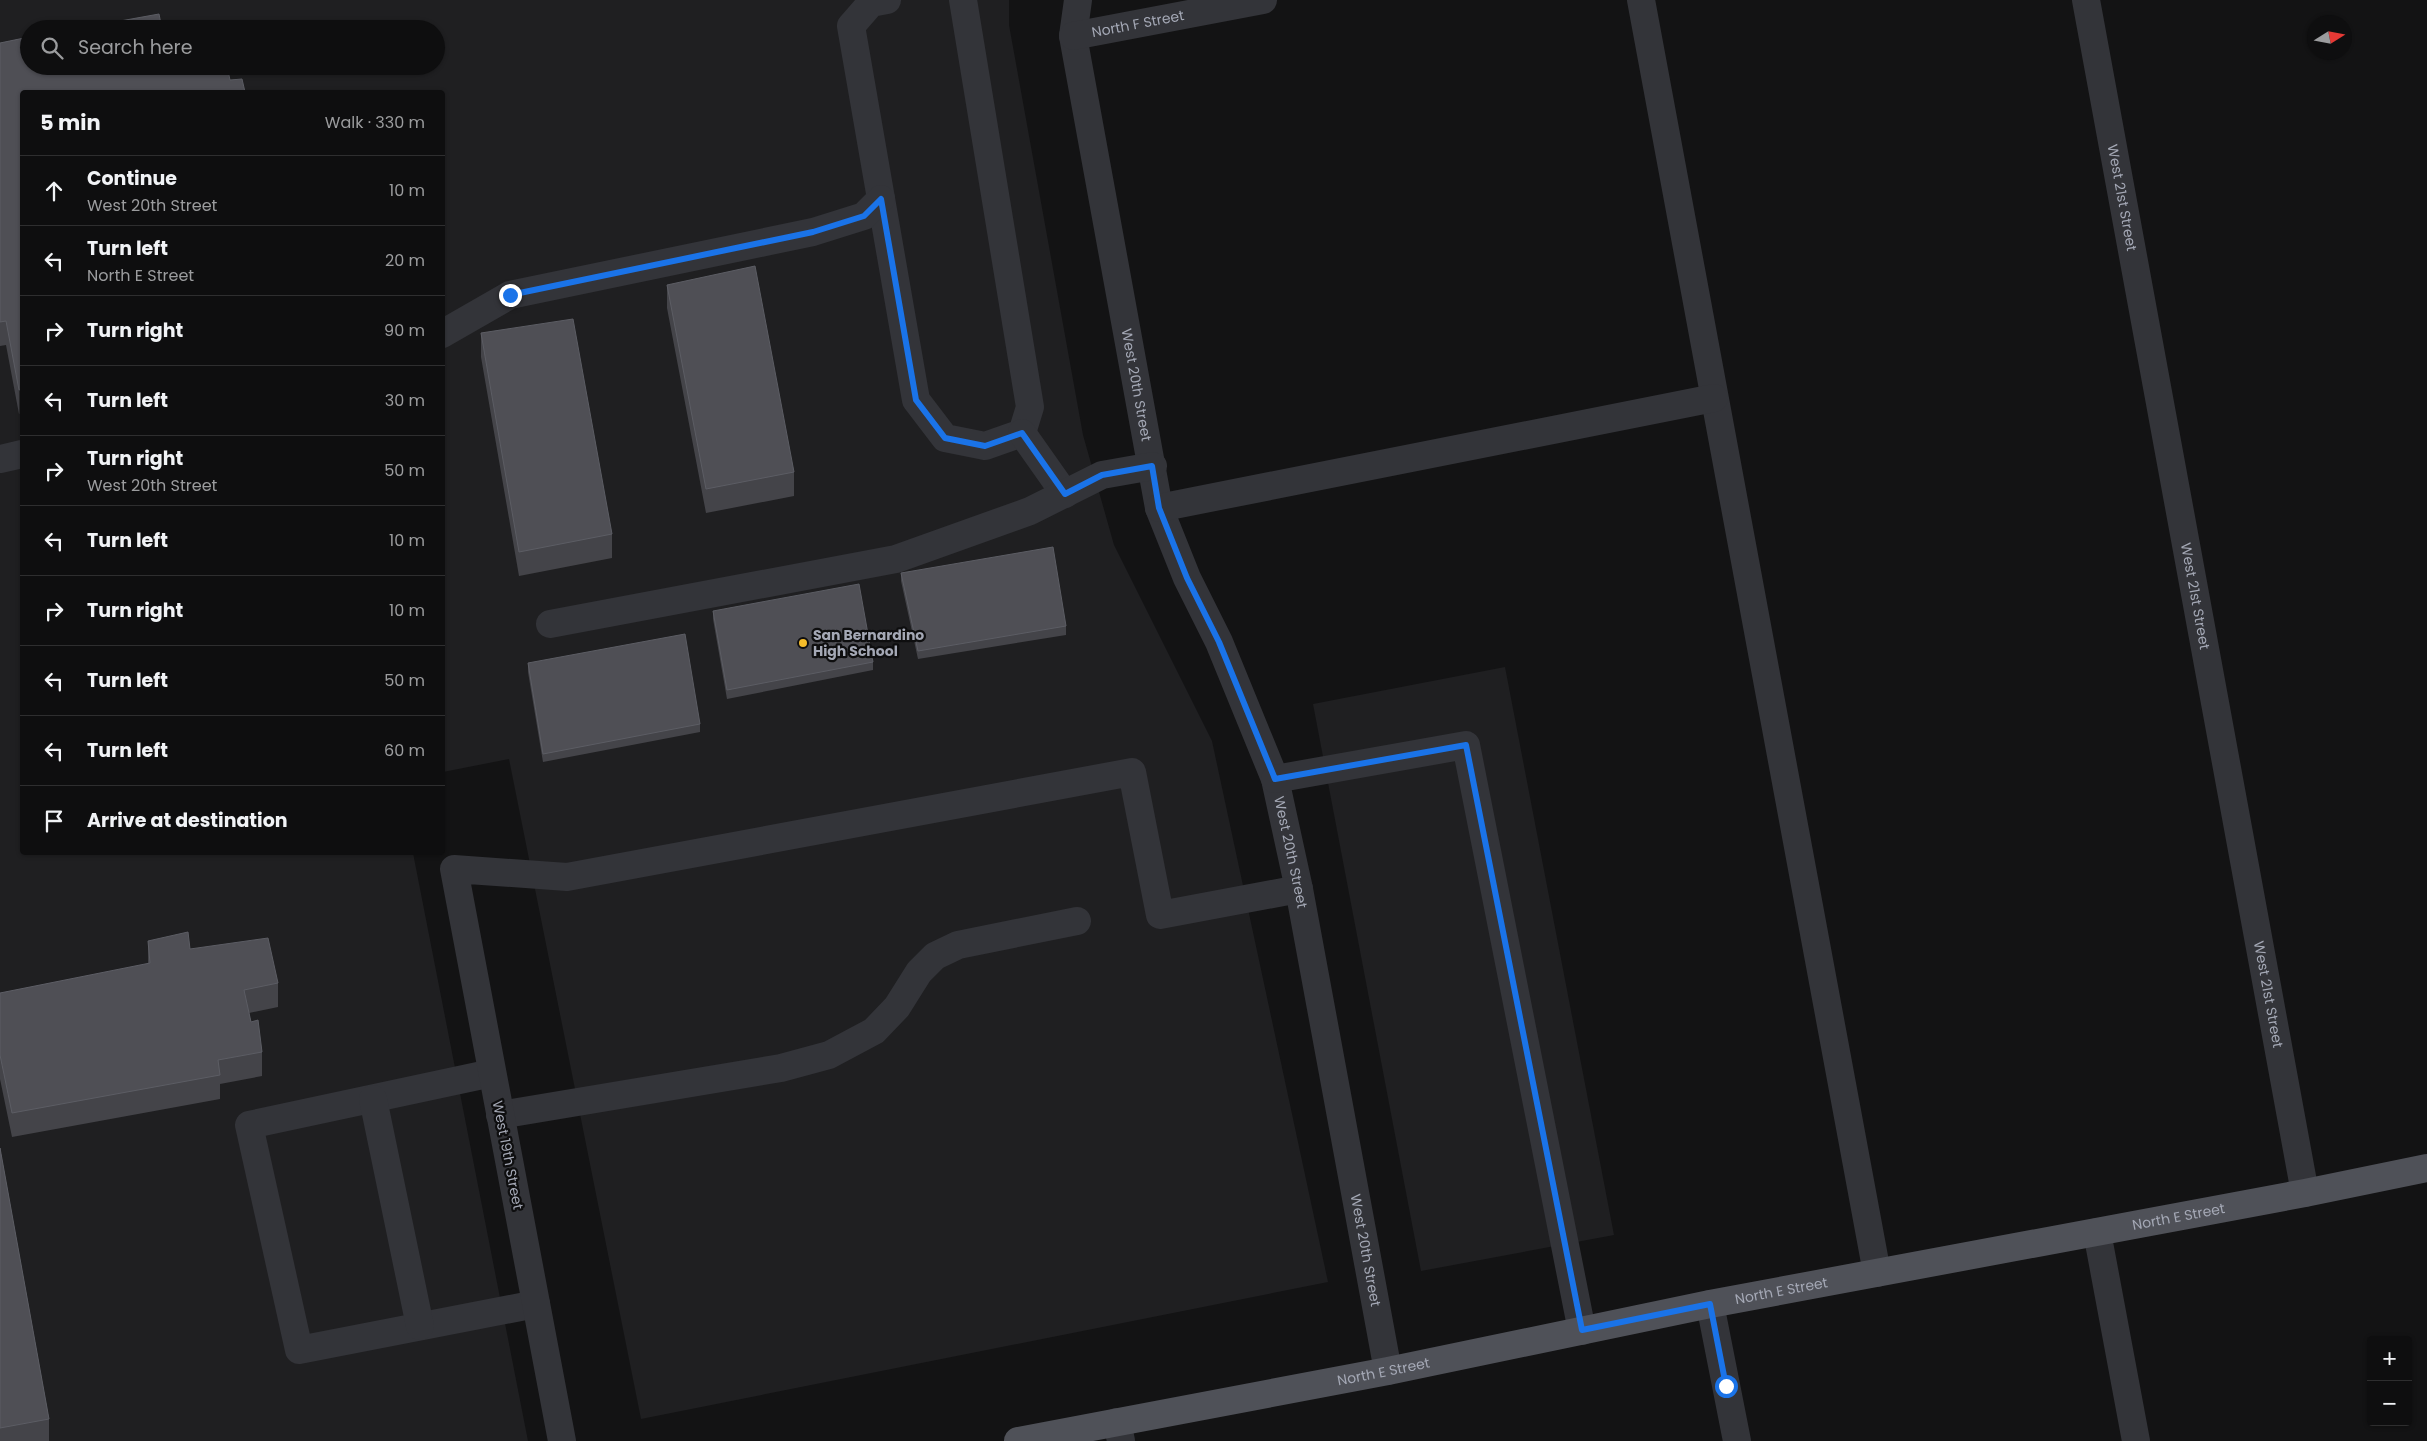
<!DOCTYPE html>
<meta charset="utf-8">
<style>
:root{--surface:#0e0e0f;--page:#1c1c1d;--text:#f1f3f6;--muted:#9b9c9e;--line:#2e2e2f}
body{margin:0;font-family:Poppins,sans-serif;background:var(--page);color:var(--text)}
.controls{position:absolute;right:15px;bottom:15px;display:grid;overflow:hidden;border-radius:5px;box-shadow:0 1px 4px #0004}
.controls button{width:45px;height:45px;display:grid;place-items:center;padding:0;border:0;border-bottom:1px solid var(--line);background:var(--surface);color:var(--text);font:25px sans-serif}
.compass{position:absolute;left:2307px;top:15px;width:45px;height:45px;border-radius:50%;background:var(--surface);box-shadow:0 1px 4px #0004;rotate:79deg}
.stop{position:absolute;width:15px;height:15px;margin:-11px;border:4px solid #1a73e8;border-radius:50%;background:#fff}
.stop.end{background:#1a73e8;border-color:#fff;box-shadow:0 1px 5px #0008}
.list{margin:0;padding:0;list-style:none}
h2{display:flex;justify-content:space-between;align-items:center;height:65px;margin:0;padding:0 20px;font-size:21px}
h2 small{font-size:16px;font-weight:400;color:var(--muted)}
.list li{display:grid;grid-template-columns:32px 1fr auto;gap:15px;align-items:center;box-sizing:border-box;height:70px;padding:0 20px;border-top:1px solid var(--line)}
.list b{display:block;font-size:19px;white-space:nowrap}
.list p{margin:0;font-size:16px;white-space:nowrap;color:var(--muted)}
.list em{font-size:16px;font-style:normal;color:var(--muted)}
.icon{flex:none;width:28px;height:28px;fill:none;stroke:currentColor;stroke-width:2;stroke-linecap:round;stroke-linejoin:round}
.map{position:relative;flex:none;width:2427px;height:1441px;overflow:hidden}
.search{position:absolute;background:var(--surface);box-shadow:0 1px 4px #0004;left:20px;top:20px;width:425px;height:55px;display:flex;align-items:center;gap:12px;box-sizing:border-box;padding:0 18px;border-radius:28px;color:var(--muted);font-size:19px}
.panel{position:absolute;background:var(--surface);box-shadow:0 1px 4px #0004;left:20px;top:90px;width:425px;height:765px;border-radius:5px}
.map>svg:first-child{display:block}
.built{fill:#1f1f21;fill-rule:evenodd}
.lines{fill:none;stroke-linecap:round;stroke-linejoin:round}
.minor{stroke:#333439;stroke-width:28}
.major{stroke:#4f5158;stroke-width:28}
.wall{fill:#444449}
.shaded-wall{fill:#2c2c2f}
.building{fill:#4f4f55;stroke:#5c5d64}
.route{stroke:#1a73e8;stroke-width:6}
.poi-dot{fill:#f5bc2a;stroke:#0e0e0f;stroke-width:2}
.labels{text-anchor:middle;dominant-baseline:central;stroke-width:4.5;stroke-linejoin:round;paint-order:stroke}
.street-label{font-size:14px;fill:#a4a8b5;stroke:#0e0e0f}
.poi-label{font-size:14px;font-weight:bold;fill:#a4a8b5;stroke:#0e0e0f;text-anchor:start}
</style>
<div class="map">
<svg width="2427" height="1441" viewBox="0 0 2427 1441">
<rect width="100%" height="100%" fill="#131314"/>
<path class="built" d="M 0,0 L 1009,0 L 1009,25 L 1083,435 L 1114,545 L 1212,741 L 1328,1282 L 641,1419 L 509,759 L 443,772 L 442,92 L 22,92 L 22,852 L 413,853 L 528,1441 L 0,1441 ZM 29,29 L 436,29 L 436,66 L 29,66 Z
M 1505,667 L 1614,1235 L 1421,1271 L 1313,704 Z"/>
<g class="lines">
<g class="minor">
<path d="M 887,0 L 871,3 L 851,26 L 916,400 L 945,438 L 985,446 L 1022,433 L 1030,407 L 963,0"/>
<path id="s1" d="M 1078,0 L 1073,36 L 1159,508 L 1187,578 L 1219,642 L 1275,779 L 1299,889 L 1388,1371"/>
<path d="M 1641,0 L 1877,1273"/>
<path id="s2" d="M 2086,0 L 2305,1193"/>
<path id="s3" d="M 1073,36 L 1263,0"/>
<path d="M 442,334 L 510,295 L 813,232 L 864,216 L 881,199"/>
<path d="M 1022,433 L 1065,494"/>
<path d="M 0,459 L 22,454"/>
<path d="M 1159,508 L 1714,398"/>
<path d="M 550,624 L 896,559 L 1030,511 L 1102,475 L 1153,466"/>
<path d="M 1275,779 L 1466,745 L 1582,1331"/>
<path d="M 492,1073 L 249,1125 L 299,1350 L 536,1304"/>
<path d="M 373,1099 L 420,1326"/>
<path d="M 500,1115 L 781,1068 L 829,1055 L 874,1031 L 897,1007 L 919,972 L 935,956 L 958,945 L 1077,921"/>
<path d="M 2097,1232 L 2136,1441"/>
<path d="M 1710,1304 L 1737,1441"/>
<path d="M 1117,1422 L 1121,1441"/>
<path d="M 562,1441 L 454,869 L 567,877 L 1132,772 L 1160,915 L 1299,889"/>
</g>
<path class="major" id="s4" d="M 1018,1441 L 1388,1371 L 1710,1304 L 2305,1193 L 2427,1168"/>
</g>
<path class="wall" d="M 29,37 L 19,414 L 6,345 L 0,346 L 0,43 Z
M 667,285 L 794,472 L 794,496 L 706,513 L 667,308 Z
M 481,333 L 612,534 L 612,558 L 519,576 L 481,357 Z
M 901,573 L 1066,626 L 1066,635 L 918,659 L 901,581 Z
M 713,611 L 873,662 L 873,670 L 727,699 L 713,619 Z
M 528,663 L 700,724 L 700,732 L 543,762 L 528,672 Z
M 148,941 L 190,949 L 278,983 L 278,1007 L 249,1013 L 251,1022 L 262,1052 L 262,1076 L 220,1084 L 220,1099 L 12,1137 L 0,1079 L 0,993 L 148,964 Z
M 0,1148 L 49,1419 L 49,1441 L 0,1441 Z"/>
<path class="shaded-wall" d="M 22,389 L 22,413 L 19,414 L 19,390 Z"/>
<path class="building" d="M 159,14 L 162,29 L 76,29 Z
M 29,37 L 29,66 L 227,66 L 230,80 L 242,79 L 245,92 L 22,92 L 22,389 L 19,390 L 6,321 L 0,322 L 0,43 Z
M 755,266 L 794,472 L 706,489 L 667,285 Z
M 573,319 L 612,534 L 519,552 L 481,333 Z
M 1053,547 L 1066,626 L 918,651 L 901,573 Z
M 859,584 L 873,662 L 727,690 L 713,611 Z
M 685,634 L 700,724 L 543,754 L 528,663 Z
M 188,932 L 190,949 L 268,938 L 278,983 L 244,990 L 251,1022 L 258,1020 L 262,1052 L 218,1060 L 220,1075 L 12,1113 L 0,1055 L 0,993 L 150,963 L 148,941 Z
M 0,1148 L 49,1419 L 0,1428 Z"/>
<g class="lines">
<path class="route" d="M 510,295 L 813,232 L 864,216 L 881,199 L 916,400 L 945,438 L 985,446 L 1022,433 L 1065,494 L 1102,475 L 1152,466 L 1159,508 L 1187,578 L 1219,642 L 1275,779 L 1466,745 L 1582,1330 L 1710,1304 L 1726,1386"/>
</g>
<circle class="poi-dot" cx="803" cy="643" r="5"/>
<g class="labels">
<g class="street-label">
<text stroke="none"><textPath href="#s3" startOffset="66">North F Street</textPath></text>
<text stroke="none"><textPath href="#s2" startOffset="201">West 21st Street</textPath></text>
<text stroke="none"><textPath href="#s1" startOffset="391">West 20th Street</textPath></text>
<text stroke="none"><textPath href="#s2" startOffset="606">West 21st Street</textPath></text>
<text stroke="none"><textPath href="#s1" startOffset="886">West 20th Street</textPath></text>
<text stroke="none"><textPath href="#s2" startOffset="1011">West 21st Street</textPath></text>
<text transform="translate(508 1155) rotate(79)">West 19th Street</text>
<text stroke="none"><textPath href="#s4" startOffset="1182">North E Street</textPath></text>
<text stroke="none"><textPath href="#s1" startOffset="1291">West 20th Street</textPath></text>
<text stroke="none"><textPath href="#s4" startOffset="778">North E Street</textPath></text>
<text stroke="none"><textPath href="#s4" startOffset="372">North E Street</textPath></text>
</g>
<g class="poi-label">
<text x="813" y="635">San Bernardino<tspan x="813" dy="16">High School</tspan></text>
</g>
</g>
</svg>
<div class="controls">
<button>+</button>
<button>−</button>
</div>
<svg class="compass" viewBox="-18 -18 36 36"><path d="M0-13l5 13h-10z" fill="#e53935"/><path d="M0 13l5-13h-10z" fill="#9b9c9e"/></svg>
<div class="stop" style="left:1726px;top:1386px"></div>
<div class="stop end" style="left:510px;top:295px"></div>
<div class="search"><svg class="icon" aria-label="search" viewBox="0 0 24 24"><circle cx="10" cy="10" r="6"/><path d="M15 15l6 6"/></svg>Search here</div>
<section class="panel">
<h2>5 min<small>Walk · 330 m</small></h2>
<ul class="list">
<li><svg class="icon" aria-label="ahead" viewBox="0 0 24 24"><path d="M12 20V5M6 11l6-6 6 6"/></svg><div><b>Continue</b><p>West 20th Street</p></div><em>10 m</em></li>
<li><svg class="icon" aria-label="left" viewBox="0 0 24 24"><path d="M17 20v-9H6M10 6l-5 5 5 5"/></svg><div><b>Turn left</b><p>North E Street</p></div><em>20 m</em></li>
<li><svg class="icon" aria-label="right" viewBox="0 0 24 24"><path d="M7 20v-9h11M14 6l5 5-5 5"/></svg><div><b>Turn right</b></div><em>90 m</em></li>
<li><svg class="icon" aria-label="left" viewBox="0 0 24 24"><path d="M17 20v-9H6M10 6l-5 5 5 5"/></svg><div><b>Turn left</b></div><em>30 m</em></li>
<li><svg class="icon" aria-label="right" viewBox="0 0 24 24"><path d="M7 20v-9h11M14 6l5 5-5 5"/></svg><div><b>Turn right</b><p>West 20th Street</p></div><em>50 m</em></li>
<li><svg class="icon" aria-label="left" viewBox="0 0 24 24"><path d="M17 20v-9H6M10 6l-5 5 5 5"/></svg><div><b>Turn left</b></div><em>10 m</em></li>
<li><svg class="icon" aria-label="right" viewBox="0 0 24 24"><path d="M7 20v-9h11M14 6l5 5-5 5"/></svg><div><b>Turn right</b></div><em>10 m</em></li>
<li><svg class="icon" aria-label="left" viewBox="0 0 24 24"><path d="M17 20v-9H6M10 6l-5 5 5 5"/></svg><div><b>Turn left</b></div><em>50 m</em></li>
<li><svg class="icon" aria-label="left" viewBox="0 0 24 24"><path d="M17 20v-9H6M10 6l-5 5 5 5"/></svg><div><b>Turn left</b></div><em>60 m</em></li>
<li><svg class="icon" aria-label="arrive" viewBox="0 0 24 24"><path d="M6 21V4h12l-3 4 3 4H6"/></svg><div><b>Arrive at destination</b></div></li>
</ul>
</section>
</div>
